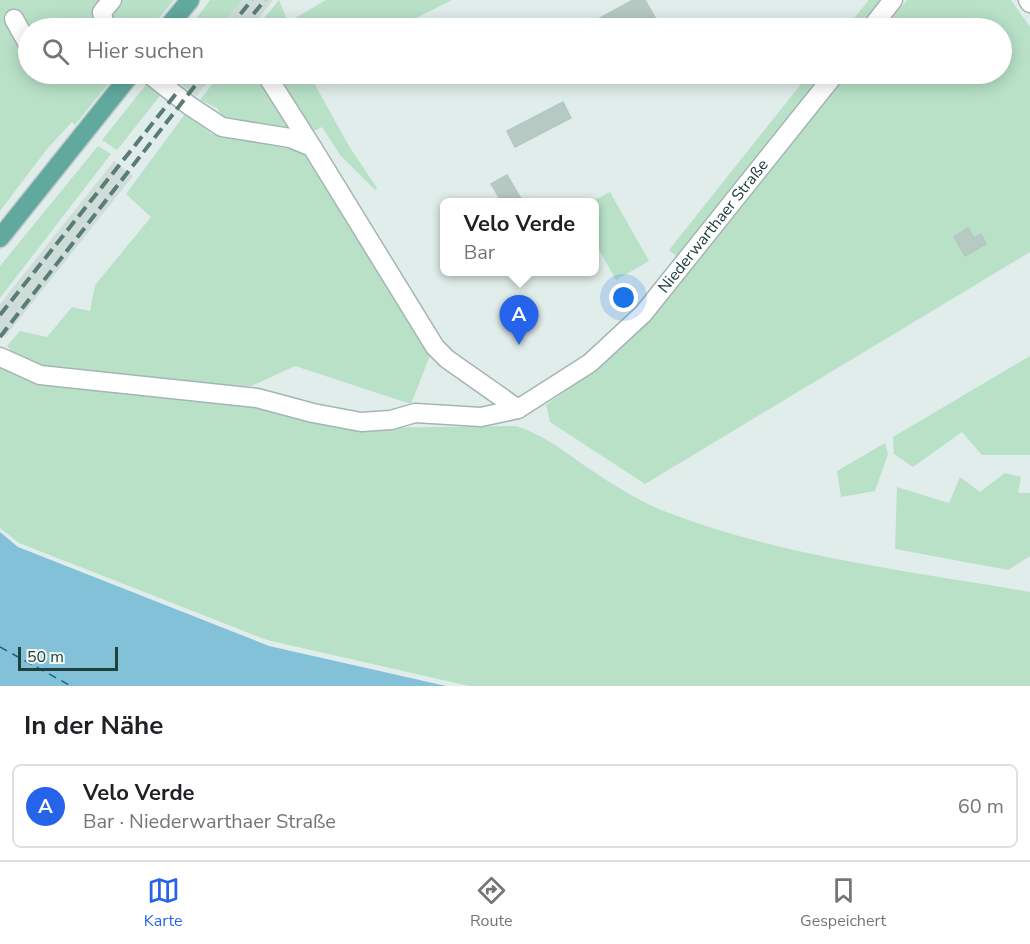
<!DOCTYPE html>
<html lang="de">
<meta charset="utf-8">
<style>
:root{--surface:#fff;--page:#f2f2f2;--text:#202124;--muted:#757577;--line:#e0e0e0;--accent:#2563eb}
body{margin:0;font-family:"Nunito Sans",sans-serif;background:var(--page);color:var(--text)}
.scale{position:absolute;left:18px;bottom:15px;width:100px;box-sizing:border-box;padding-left:6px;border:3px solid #1f403c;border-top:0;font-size:16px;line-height:21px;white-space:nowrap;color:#1f403c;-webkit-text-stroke:4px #f2f9f7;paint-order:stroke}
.you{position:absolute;left:624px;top:298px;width:21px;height:21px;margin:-15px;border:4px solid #fff;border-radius:50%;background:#1a73e8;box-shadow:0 0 0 9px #1a73e833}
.badge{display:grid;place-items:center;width:39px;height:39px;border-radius:50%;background:var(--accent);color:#fff;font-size:20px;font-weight:700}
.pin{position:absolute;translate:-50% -50px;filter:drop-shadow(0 2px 3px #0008)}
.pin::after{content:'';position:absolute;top:32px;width:21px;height:18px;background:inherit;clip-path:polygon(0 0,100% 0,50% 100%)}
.popup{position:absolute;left:440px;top:198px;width:159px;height:78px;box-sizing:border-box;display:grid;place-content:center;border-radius:9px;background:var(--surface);filter:drop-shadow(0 2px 4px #0005);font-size:20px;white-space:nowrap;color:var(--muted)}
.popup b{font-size:22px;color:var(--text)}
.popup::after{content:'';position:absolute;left:50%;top:100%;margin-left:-12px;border:12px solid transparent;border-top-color:var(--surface)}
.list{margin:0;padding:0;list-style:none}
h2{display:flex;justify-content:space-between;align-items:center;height:78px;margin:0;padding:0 24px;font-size:26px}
h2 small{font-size:20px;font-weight:400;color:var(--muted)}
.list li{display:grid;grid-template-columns:39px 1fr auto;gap:18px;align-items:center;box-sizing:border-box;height:84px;margin:0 12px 12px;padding:0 12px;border:2px solid var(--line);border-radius:9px}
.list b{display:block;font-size:22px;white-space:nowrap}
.list p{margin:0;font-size:20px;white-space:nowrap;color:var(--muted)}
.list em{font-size:20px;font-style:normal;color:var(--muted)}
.icon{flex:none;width:33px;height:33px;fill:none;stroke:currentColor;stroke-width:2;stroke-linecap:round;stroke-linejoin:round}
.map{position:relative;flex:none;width:1030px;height:686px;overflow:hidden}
.search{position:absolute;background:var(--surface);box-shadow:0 3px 15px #0003;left:18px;right:18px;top:18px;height:66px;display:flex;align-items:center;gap:15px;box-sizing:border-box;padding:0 21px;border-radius:33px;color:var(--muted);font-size:22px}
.sheet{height:174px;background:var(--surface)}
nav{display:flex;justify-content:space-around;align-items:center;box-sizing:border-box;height:84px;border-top:2px solid var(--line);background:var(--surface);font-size:16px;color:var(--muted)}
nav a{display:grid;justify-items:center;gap:3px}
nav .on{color:var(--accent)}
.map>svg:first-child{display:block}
.built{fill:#cfddd9}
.green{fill:#b8e1c8}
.water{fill:#83c1d9}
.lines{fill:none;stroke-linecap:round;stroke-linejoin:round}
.ferry{stroke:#136383;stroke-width:1.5;stroke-dasharray:8 6;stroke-linecap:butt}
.building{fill:#b6c9c3;stroke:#b3c8c2;stroke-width:1.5}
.minor-casing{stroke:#a3b6b2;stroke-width:21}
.major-casing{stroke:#c0cac8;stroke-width:21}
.minor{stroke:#fff;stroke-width:18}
.major{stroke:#61a89e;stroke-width:18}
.rail{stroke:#5a7c77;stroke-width:4;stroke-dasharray:12 6;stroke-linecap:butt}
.labels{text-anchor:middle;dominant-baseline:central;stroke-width:5;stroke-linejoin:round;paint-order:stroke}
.street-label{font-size:16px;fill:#1f403c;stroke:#f2f9f7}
</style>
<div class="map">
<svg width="1030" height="686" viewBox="0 0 1030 686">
<rect width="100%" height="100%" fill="#e1edea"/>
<path class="built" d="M 242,0 L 273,0 L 251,28 L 219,28 Z
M 183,74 L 215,74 L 196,96 L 177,81 Z
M 114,161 L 133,176 L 5,337 L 0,333 L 0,304 Z"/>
<path class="green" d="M 0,0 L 174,0 L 151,28 L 28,28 L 28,74 L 116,74 L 75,125 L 72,122 L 47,149 L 0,211 Z
M 210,0 L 242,0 L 219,28 L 189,28 Z
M 279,0 L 288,22 L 326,0 L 452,0 L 396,28 L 256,28 Z
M 869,0 L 883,0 L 860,28 L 846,28 Z
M 907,0 L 1011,0 L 1030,27 L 1030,252 L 645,484 L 550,422 L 546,405 L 605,363 L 655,313 L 848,74 L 1002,74 L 1002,28 L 884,28 Z
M 220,74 L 259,74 L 267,83 L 291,128 L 226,121 L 217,108 L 200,100 Z
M 268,74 L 309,74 L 349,146 L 377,188 L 375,190 L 340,155 L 322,127 L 310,133 Z
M 809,74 L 825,74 L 678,257 L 669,250 Z
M 149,81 L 163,92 L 117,150 L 102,140 Z
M 185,114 L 212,134 L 298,150 L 309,156 L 431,353 L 411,404 L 295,366 L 251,386 L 209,385 L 44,369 L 12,358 L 10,349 L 7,346 L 20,331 L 47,337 L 72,307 L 90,311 L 95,285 L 151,217 L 126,194 Z
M 98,146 L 111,154 L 0,298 L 0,266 Z
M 610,192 L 649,261 L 616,280 L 594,241 L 594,202 L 591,202 Z
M 1030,356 L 1030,455 L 982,455 L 962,432 L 913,467 L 894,454 L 893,437 Z
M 0,363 L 263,404 L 360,428 L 515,426 C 540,433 558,447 578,461 C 607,481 637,501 669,513 C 784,557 910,571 1030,592 L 1030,686 L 469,686 L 267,640 L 19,543 L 0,528 Z
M 885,443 L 888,454 L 875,491 L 841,497 L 837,471 Z
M 1005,473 L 1021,477 L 1018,493 L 1030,493 L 1030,556 L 1008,570 L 895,549 L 897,487 L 949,503 L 960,477 L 980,492 Z"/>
<path class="water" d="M 0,532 L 18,547 L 269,646 L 446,686 L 0,686 Z"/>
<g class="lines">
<path class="ferry" d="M 0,647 L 71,686"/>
</g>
<path class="building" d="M 633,0 L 645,0 L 661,28 L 582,28 Z
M 563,102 L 571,118 L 515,147 L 507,131 Z
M 507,175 L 523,202 L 502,202 L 491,184 Z
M 968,228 L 974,238 L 981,234 L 986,244 L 965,256 L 954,237 Z"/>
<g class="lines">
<g class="minor-casing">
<g id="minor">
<path d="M 1028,0 L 1030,3"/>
<path d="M 14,19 L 28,44"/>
<path d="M 105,28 L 102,12 L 112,0"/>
<path d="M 871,28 L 893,0"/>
<path d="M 149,74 L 190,106 L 222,127 L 290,138 L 312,147 L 435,347 L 447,359 L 518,409"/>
<path d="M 269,79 L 312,147"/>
<path id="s1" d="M 0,357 L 40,375 L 257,398 L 313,413 L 361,422 L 391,420 L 415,413 L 481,417 L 518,409 L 590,363 L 643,314 L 835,74"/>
</g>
</g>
<g class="major-casing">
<path id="major" d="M 167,28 L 190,0
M 0,238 L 131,74"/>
</g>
<use href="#minor" class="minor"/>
<use href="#major" class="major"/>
<path class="rail" d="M 229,28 L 252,0
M 242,28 L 265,0
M 0,315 L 179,90
M 0,337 L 204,74"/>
</g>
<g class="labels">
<g class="street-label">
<text stroke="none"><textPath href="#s1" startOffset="798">Niederwarthaer Straße</textPath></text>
</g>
</g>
</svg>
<div class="scale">50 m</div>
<div class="you"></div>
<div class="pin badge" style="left:519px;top:345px">A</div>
<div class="popup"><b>Velo Verde</b>Bar</div>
<div class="search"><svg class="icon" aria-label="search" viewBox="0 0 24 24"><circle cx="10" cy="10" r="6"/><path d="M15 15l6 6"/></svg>Hier suchen</div>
</div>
<section class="sheet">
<h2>In der Nähe<small></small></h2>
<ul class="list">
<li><span class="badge">A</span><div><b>Velo Verde</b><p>Bar · Niederwarthaer Straße</p></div><em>60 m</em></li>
</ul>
</section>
<nav>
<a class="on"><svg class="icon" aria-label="map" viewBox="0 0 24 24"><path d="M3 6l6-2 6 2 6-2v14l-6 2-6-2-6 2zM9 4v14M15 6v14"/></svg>Karte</a>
<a><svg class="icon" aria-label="directions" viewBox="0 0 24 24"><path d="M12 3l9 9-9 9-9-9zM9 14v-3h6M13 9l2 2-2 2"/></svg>Route</a>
<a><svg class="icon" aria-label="saved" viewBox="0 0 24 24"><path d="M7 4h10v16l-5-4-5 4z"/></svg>Gespeichert</a>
</nav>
